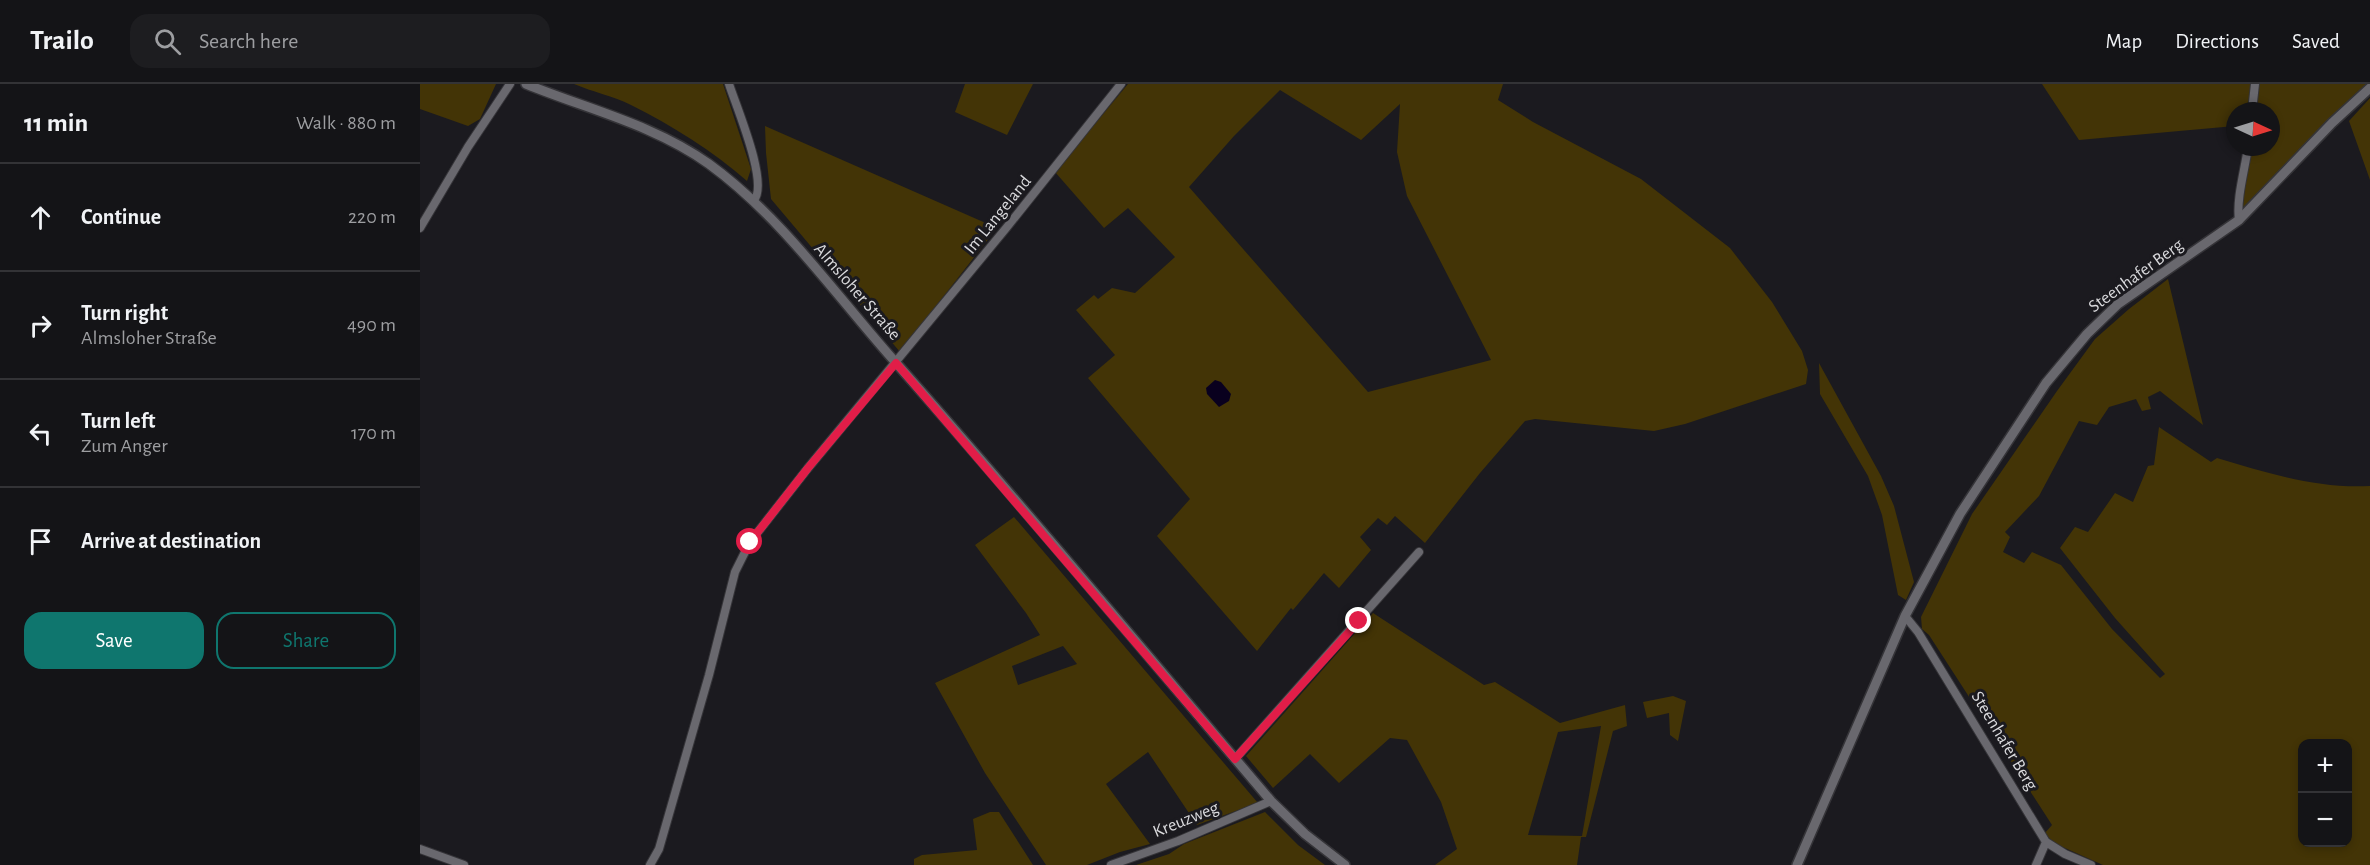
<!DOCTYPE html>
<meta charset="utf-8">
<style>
:root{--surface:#141417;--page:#1d1d20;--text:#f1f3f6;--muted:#9d9ea1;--line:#333336;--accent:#0f766e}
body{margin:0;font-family:"Alegreya Sans",sans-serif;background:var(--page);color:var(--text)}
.controls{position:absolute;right:18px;bottom:18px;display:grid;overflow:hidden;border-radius:12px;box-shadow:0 3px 9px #0003}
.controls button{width:54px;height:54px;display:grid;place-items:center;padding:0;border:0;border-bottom:2px solid var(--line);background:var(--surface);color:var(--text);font:30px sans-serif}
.compass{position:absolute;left:1806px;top:18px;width:54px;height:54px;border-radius:50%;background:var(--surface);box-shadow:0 3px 9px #0003;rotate:94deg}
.stop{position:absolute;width:18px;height:18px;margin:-14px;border:4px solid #e11d48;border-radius:50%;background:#fff}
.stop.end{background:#e11d48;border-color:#fff;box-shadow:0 2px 6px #0008}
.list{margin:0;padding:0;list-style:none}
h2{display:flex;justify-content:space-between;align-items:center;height:78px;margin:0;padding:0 24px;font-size:26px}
h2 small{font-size:20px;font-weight:400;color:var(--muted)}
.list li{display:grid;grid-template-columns:39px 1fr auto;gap:18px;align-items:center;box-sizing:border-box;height:108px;padding:0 24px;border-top:2px solid var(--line)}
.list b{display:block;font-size:22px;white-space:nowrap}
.list p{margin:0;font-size:20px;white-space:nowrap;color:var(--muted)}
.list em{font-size:20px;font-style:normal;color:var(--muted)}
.actions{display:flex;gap:12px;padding:18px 24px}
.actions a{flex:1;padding:14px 0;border:2px solid var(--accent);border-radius:18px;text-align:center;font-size:21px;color:var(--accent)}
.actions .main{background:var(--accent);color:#fff}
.icon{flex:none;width:33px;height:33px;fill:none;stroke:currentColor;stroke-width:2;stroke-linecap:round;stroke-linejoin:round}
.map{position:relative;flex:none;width:1950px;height:781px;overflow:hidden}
header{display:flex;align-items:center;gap:36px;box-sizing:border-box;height:84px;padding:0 30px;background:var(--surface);border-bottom:2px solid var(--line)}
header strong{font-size:28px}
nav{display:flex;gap:33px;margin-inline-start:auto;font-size:21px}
.search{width:420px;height:54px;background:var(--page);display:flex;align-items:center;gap:15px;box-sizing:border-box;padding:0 21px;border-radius:18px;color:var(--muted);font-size:22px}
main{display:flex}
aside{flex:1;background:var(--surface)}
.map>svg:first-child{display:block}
.green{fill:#433406;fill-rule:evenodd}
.water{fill:#09001e}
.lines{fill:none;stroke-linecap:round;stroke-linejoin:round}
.minor-casing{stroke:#353438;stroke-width:10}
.tertiary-casing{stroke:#353438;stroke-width:12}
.minor{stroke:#69686e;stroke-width:8}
.tertiary{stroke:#69686e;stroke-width:9}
.route{stroke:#e11d48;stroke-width:8}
.labels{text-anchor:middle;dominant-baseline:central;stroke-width:6;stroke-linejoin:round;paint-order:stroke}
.street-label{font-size:18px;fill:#dadadd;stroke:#1b1a1f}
</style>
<header>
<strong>Trailo</strong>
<div class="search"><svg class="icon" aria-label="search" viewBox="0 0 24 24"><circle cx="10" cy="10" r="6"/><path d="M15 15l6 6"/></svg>Search here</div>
<nav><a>Map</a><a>Directions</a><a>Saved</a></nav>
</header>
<main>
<aside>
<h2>11 min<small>Walk · 880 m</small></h2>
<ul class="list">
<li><svg class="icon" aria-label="ahead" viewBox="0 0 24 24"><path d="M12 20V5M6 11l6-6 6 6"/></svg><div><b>Continue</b></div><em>220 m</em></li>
<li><svg class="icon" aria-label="right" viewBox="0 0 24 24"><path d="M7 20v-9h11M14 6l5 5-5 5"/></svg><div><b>Turn right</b><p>Almsloher Straße</p></div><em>490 m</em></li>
<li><svg class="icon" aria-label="left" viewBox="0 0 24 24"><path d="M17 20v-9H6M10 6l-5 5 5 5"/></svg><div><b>Turn left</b><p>Zum Anger</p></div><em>170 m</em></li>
<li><svg class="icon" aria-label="arrive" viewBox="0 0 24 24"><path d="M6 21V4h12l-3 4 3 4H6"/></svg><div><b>Arrive at destination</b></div></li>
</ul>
<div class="actions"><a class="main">Save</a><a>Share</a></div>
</aside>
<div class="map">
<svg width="1950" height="781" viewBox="0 0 1950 781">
<rect width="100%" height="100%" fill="#1b1a1f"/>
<path class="green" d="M 0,0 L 76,0 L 60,35 L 48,42 L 0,25 Z
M 154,0 L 303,0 L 331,85 L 327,97 C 293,67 251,41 211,21 C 193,12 173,8 154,0 Z
M 545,0 L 613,0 L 587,51 L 535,28 Z
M 708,0 L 1083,0 L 1078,16 L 1113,38 L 1221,95 L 1310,164 L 1352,218 L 1382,267 L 1388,286 L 1386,300 L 1265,340 L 1234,347 L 1115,335 L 1105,337 L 1060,389 L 1005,459 L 975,432 L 967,441 L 958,434 L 940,453 L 951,466 L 919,504 L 904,489 L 873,526 L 871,524 L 837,567 L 737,452 L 770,415 L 668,294 L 695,271 L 656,226 L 674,211 L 678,215 L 692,204 L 715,209 L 755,173 L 708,124 L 684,144 L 635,88 ZM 860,6 L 941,56 L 980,20 L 977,68 L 987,112 L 1071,276 L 948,308 L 769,103 L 814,52 Z
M 1622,0 L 1831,0 L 1830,27 L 1815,27 L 1815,42 L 1659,56 Z
M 1838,0 L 1947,0 L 1909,35 L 1830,119 L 1823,123 L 1821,120 L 1830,63 L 1851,63 L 1851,27 L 1835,27 Z
M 1950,14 L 1950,96 L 1929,37 Z
M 345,42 L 577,144 L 480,268 L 351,115 L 346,69 Z
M 1748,195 L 1783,341 L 1740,307 L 1728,313 L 1731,325 L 1722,327 L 1716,315 L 1689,323 L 1677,341 L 1659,337 L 1619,412 L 1585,448 L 1590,453 L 1583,468 L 1604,479 L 1612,468 L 1641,481 L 1692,545 L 1740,594 L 1745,590 L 1695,534 L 1640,464 L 1655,443 L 1668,448 L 1695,409 L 1713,418 L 1728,382 L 1734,381 L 1739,343 L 1791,378 L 1797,374 C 1847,389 1898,405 1950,402 L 1950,781 L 1683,781 L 1636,760 L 1624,750 L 1632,741 L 1509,551 L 1502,545 L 1501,533 L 1552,430 L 1637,307 L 1675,255 L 1709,225 ZM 1882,660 L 1928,660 L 1928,758 L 1882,758 Z
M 1399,279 L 1461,392 L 1474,422 L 1494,498 L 1486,516 L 1478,511 L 1462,431 L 1448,392 L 1400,310 Z
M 594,433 L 838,719 L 777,741 L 728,668 L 686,700 L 730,760 L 700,768 L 667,781 L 626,781 L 565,689 L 515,599 L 620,551 L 606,529 L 555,461 ZM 643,562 L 657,580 L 598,601 L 592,582 Z
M 953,529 L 1064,601 L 1075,598 L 1140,639 L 1205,621 L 1207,642 L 1193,647 L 1166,753 L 1161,753 L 1157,781 L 1015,781 L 1037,765 L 1021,718 L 987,656 L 970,654 L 919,699 L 890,670 L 853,704 L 826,672 ZM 1181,642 L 1162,752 L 1108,751 L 1138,648 Z
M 1253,612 L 1266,617 L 1258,657 L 1250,651 L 1249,629 L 1227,634 L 1223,618 Z
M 570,728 L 579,728 L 613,781 L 494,781 L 494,775 L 502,771 L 557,766 L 553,735 Z
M 845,728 L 878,761 L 905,781 L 716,781 L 749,770 L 764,760 Z"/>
<path class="water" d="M 795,296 L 801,298 L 811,310 L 809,317 L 799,323 L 787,310 L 786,304 Z"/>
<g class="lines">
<g class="minor-casing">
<path id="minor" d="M 309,0 C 316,22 349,99 334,116
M 1832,27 L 1835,0
M 1819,136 C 1816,115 1825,85 1828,63
M 0,144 L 48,63 L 90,0
M 1485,532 L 1498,548 L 1626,758 L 1645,770 L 1671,781
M 815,675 L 999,468
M 0,765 L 44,781
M 230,781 L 239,765 L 289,591 L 315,488 L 330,458 L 388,384 L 587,143 L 701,0
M 691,781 L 758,757 L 851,717
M 1616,781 L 1626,758"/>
</g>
<g class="tertiary-casing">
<path id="tertiary" d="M 106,0 C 167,25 235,41 289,80 C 363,134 416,212 477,280 C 604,423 727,571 851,717 L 885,750 L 925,781
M 1377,781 L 1485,532 L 1540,430 L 1626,299 L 1667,250 L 1698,220 L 1819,136 L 1912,39 L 1950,4"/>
</g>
<use href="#minor" class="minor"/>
<use href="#tertiary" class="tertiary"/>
</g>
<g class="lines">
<path class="route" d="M 330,458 L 388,384 L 476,279 L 815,675 L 939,537"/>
</g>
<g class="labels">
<g class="street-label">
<text transform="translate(578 131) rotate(-51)">Im Langeland</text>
<text transform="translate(1716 192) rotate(-36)">Steenhafer Berg</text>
<text transform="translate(437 208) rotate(49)">Almsloher Straße</text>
<text transform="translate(1584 657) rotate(59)">Steenhafer Berg</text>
<text transform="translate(766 736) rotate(-22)">Kreuzweg</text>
</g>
</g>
</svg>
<div class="controls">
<button>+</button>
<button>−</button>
</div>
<svg class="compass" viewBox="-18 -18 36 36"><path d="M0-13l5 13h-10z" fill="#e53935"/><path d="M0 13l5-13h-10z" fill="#9d9ea1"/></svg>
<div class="stop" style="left:330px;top:458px"></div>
<div class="stop end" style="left:939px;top:537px"></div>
</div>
</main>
